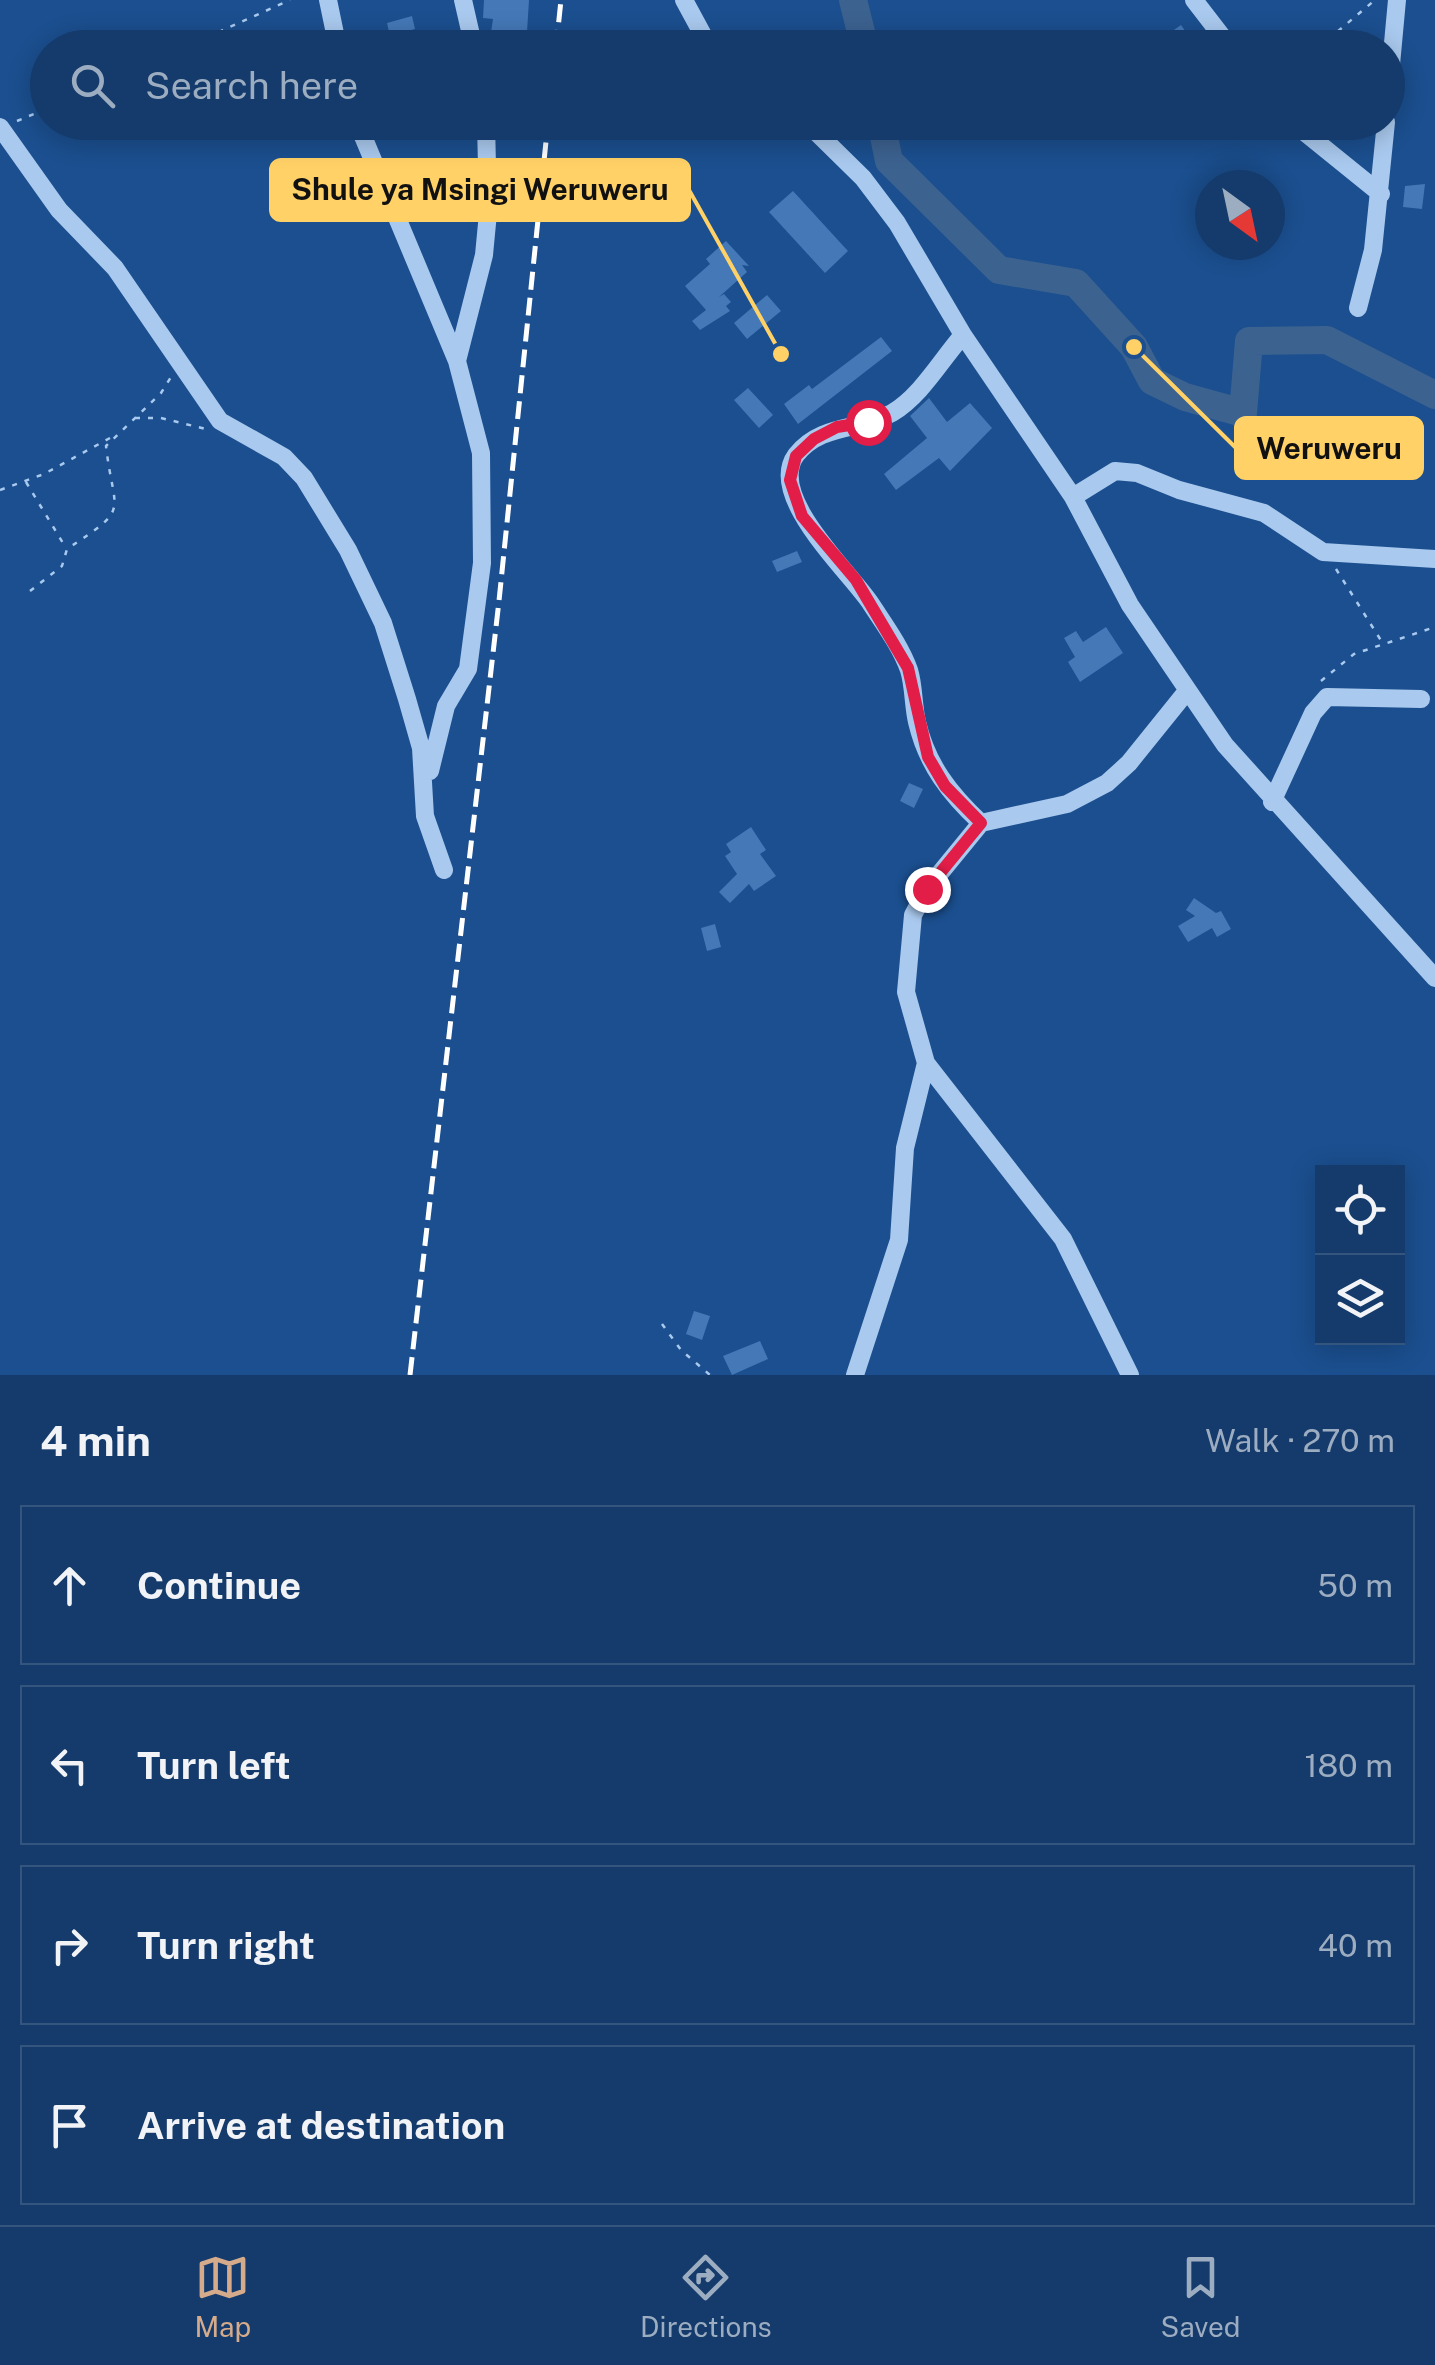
<!DOCTYPE html>
<meta charset="utf-8">
<style>
:root{--surface:#143b6b;--page:#1d4271;--text:#f1f3f6;--muted:#9dadc1;--line:#33557e;--accent:#d6ab8b}
body{margin:0;font-family:"Public Sans",sans-serif;background:var(--page);color:var(--text)}
.controls{position:absolute;right:30px;bottom:30px;display:grid;overflow:hidden;border-radius:0px;box-shadow:0 5px 25px #0003}
.controls button{width:90px;height:90px;display:grid;place-items:center;padding:0;border:0;border-bottom:2px solid var(--line);background:var(--surface);color:var(--text);font:50px sans-serif}
.compass{position:absolute;left:1195px;top:170px;width:90px;height:90px;border-radius:50%;background:var(--surface);box-shadow:0 5px 25px #0003;rotate:147deg}
.stop{position:absolute;width:30px;height:30px;margin:-22px;border:8px solid #e11d48;border-radius:50%;background:#fff}
.stop.end{background:#e11d48;border-color:#fff;box-shadow:0 2px 10px #0008}
.list{margin:0;padding:0;list-style:none}
h2{display:flex;justify-content:space-between;align-items:center;height:130px;margin:0;padding:0 40px;font-size:42px}
h2 small{font-size:32px;font-weight:400;color:var(--muted)}
.list li{display:grid;grid-template-columns:65px 1fr auto;gap:30px;align-items:center;box-sizing:border-box;height:160px;margin:0 20px 20px;padding:0 20px;border:2px solid var(--line);border-radius:0px}
.list b{display:block;font-size:38px;white-space:nowrap}
.list em{font-size:32px;font-style:normal;color:var(--muted)}
.icon{flex:none;width:55px;height:55px;fill:none;stroke:currentColor;stroke-width:2;stroke-linecap:round;stroke-linejoin:round}
.map{position:relative;flex:none;width:1435px;height:1375px;overflow:hidden}
.search{position:absolute;background:var(--surface);box-shadow:0 5px 25px #0003;left:30px;right:30px;top:30px;height:110px;display:flex;align-items:center;gap:25px;box-sizing:border-box;padding:0 35px;border-radius:55px;color:var(--muted);font-size:38px}
.sheet{height:850px;background:var(--surface)}
nav{display:flex;justify-content:space-around;align-items:center;box-sizing:border-box;height:140px;border-top:2px solid var(--line);background:var(--surface);font-size:28px;color:var(--muted)}
nav a{display:grid;justify-items:center;gap:5px}
nav .on{color:var(--accent)}
.map>svg:first-child{display:block}
.lines{fill:none;stroke-linecap:round;stroke-linejoin:round}
.river{stroke:#3c6290;stroke-width:28}
.building{fill:#4478b7}
.path{stroke:#a9c9ee;stroke-width:2.5;stroke-dasharray:5 8;stroke-linecap:butt}
.minor{stroke:#a9c9ee;stroke-width:18}
.rail{stroke:#fff;stroke-width:5;stroke-dasharray:18 8;stroke-linecap:butt}
.route{stroke:#e11d48;stroke-width:12}
.leader{fill:none;stroke:#ffd166;stroke-width:4}
.callout-dot{fill:#ffd166;stroke:#1b4f8f;stroke-width:4}
.callout{fill:#ffd166;stroke:#ffd166;stroke-width:4}
.callout-label{font-size:30px;text-anchor:middle;font-weight:bold;fill:#111}
</style>
<div class="map">
<svg width="1435" height="1375" viewBox="0 0 1435 1375">
<rect width="100%" height="100%" fill="#1b4f8f"/>
<g class="lines">
<path class="river" d="M 853,0 L 865,48
M 881,122 L 889,161 L 999,270 L 1076,283 L 1134,347 L 1152,381 L 1185,397 L 1243,413 L 1249,341 L 1327,340 L 1435,395"/>
</g>
<path class="building" d="M 484,0 L 529,0 L 527,32 L 509,31 L 508,41 L 490,39 L 493,19 L 483,18 Z
M 412,16 L 415,29 L 390,36 L 387,23 Z
M 1181,25 L 1197,48 L 1172,48 L 1164,37 Z
M 1425,184 L 1422,209 L 1403,207 L 1405,186 Z
M 793,191 L 848,251 L 825,273 L 769,212 Z
M 726,241 L 749,266 L 742,265 L 747,272 L 719,297 L 724,294 L 731,302 L 726,306 L 730,311 L 700,330 L 692,321 L 706,310 L 685,286 L 710,264 L 706,259 Z
M 767,295 L 781,311 L 747,339 L 734,323 Z
M 881,337 L 892,351 L 798,424 L 784,404 L 809,385 L 812,389 Z
M 748,388 L 773,415 L 759,428 L 734,400 Z
M 929,398 L 947,422 L 970,403 L 992,428 L 950,471 L 939,458 L 896,490 L 884,474 L 927,438 L 910,416 Z
M 797,551 L 802,562 L 777,572 L 772,561 Z
M 1106,627 L 1123,653 L 1080,682 L 1068,662 L 1075,657 L 1064,638 L 1076,631 L 1083,642 Z
M 909,783 L 923,789 L 914,808 L 900,801 Z
M 751,827 L 766,850 L 760,854 L 776,876 L 754,891 L 749,884 L 730,903 L 719,892 L 737,874 L 725,856 L 731,852 L 726,844 Z
M 1194,898 L 1216,913 L 1221,911 L 1231,929 L 1217,937 L 1212,928 L 1188,942 L 1178,926 L 1195,916 L 1186,910 Z
M 715,924 L 721,947 L 707,951 L 701,928 Z
M 694,1311 L 710,1316 L 702,1340 L 686,1334 Z
M 760,1341 L 768,1359 L 732,1375 L 723,1356 Z"/>
<g class="lines">
<path class="path" d="M 183,48 L 290,0
M 1318,48 L 1375,0
M 17,121 L 48,108
M 135,418 L 161,418 L 206,429
M 26,482 L 66,548
M 0,490 L 44,474 L 110,438
M 1336,569 L 1382,642
M 30,591 L 62,566 L 67,549 C 132,506 114,516 106,446 L 161,393 L 171,377
M 1321,681 L 1354,654 L 1435,627
M 662,1324 L 681,1350 L 710,1375"/>
<path class="minor" d="M 328,0 L 338,48
M 463,0 L 474,48
M 684,0 L 710,48
M 1194,0 L 1231,48
M 1388,97 L 1397,0
M 357,122 L 457,361
M 806,122 L 863,178 L 897,223 L 963,335 L 1073,497 L 1130,605 L 1225,745 L 1435,978
M 1292,122 L 1381,194
M 0,127 L 59,210 L 115,268 L 220,421 L 284,457 L 304,478 L 348,550 L 383,623 L 407,699 L 421,748 L 425,816 L 444,870
M 1358,308 L 1373,250 L 1386,122
M 963,335 C 941,360 921,396 892,413 C 860,431 821,423 796,455 C 766,496 850,572 871,604 C 884,624 901,647 909,670 C 914,686 913,705 917,722 C 927,765 950,794 981,823
M 1073,497 L 1115,471 L 1137,473 L 1179,490 L 1264,513 L 1323,552 L 1435,559
M 430,771 L 446,706 L 468,669 L 482,563 L 481,453 L 457,361 L 484,255 L 488,213 L 486,122
M 1272,802 L 1313,713 L 1327,697 L 1421,699
M 926,1063 L 1063,1239 L 1130,1375
M 855,1375 L 899,1240 L 905,1148 L 926,1063 L 906,992 L 913,915 L 927,889 L 981,823 L 1067,804 L 1107,783 L 1129,763 L 1187,691"/>
<path class="rail" d="M 556,48 L 561,0
M 410,1375 L 499,601 L 548,122"/>
</g>
<g class="lines">
<path class="route" d="M 868,422 L 837,427 L 814,439 L 796,456 L 790,480 L 802,516 L 856,580 L 908,668 L 928,757 L 945,786 L 981,823 L 927,889"/>
</g>
<path class="leader" d="M781 354L689 190M1134 347L1236 448"/>
<g class="callout-dot">
<circle cx="781" cy="354" r="10"/>
<circle cx="1134" cy="347" r="10"/>
</g>
<g class="callout">
<rect x="271" y="160" width="418" height="60" rx="10"/>
<rect x="1236" y="418" width="186" height="60" rx="10"/>
</g>
<g class="callout-label">
<text x="480" y="200">Shule ya Msingi Weruweru</text>
<text x="1329" y="459">Weruweru</text>
</g>
</svg>
<div class="controls">
<button><svg class="icon" aria-label="locate" viewBox="0 0 24 24"><circle cx="12" cy="12" r="6"/><path d="M12 2v4M12 18v4M2 12h4M18 12h4"/></svg></button>
<button><svg class="icon" aria-label="layers" viewBox="0 0 24 24"><path d="M12 4l9 5-9 5-9-5zM3 14l9 5 9-5"/></svg></button>
</div>
<svg class="compass" viewBox="-18 -18 36 36"><path d="M0-13l5 13h-10z" fill="#e53935"/><path d="M0 13l5-13h-10z" fill="#9dadc1"/></svg>
<div class="stop" style="left:868px;top:422px"></div>
<div class="stop end" style="left:927px;top:889px"></div>
<div class="search"><svg class="icon" aria-label="search" viewBox="0 0 24 24"><circle cx="10" cy="10" r="6"/><path d="M15 15l6 6"/></svg>Search here</div>
</div>
<section class="sheet">
<h2>4 min<small>Walk · 270 m</small></h2>
<ul class="list">
<li><svg class="icon" aria-label="ahead" viewBox="0 0 24 24"><path d="M12 20V5M6 11l6-6 6 6"/></svg><div><b>Continue</b></div><em>50 m</em></li>
<li><svg class="icon" aria-label="left" viewBox="0 0 24 24"><path d="M17 20v-9H6M10 6l-5 5 5 5"/></svg><div><b>Turn left</b></div><em>180 m</em></li>
<li><svg class="icon" aria-label="right" viewBox="0 0 24 24"><path d="M7 20v-9h11M14 6l5 5-5 5"/></svg><div><b>Turn right</b></div><em>40 m</em></li>
<li><svg class="icon" aria-label="arrive" viewBox="0 0 24 24"><path d="M6 21V4h12l-3 4 3 4H6"/></svg><div><b>Arrive at destination</b></div></li>
</ul>
</section>
<nav>
<a class="on"><svg class="icon" aria-label="map" viewBox="0 0 24 24"><path d="M3 6l6-2 6 2 6-2v14l-6 2-6-2-6 2zM9 4v14M15 6v14"/></svg>Map</a>
<a><svg class="icon" aria-label="directions" viewBox="0 0 24 24"><path d="M12 3l9 9-9 9-9-9zM9 14v-3h6M13 9l2 2-2 2"/></svg>Directions</a>
<a><svg class="icon" aria-label="saved" viewBox="0 0 24 24"><path d="M7 4h10v16l-5-4-5 4z"/></svg>Saved</a>
</nav>
